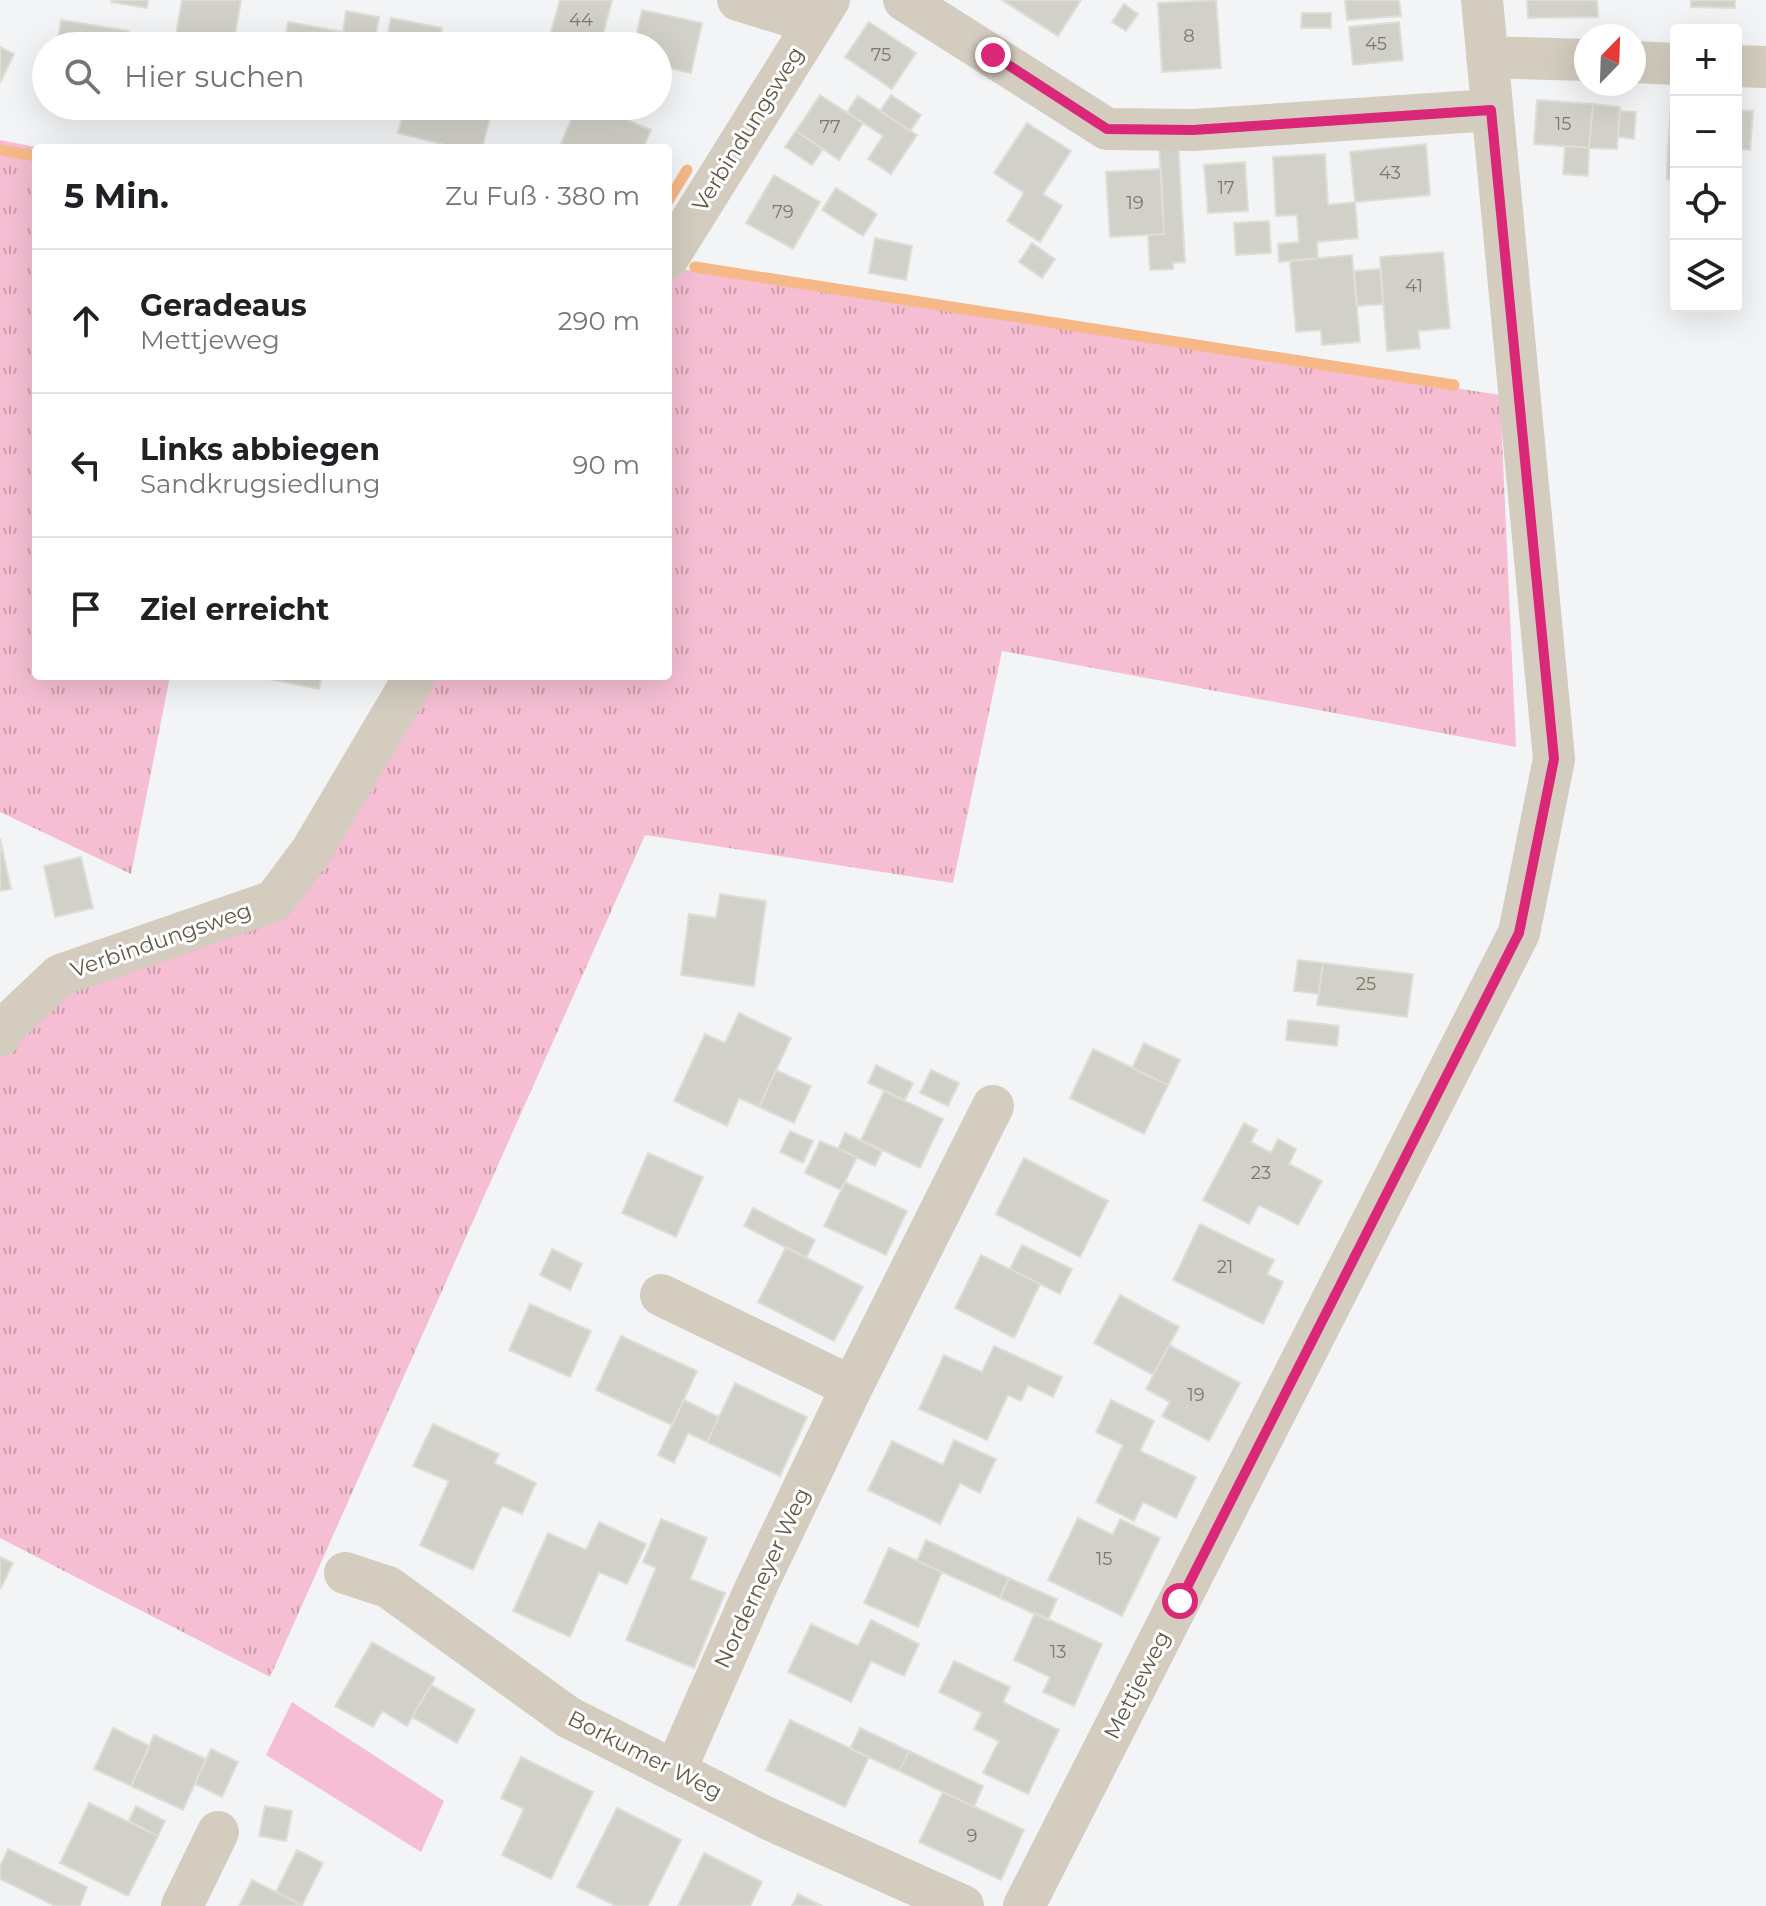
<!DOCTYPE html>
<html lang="de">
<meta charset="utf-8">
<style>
:root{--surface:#fff;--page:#f6f6f6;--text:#202124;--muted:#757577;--line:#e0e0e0}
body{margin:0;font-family:Montserrat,sans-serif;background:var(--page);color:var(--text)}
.controls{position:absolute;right:24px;top:24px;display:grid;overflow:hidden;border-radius:8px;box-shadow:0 8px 32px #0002}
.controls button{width:72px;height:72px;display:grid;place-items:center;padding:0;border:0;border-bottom:2px solid var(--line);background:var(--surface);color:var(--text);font:40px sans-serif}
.compass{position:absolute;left:1574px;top:24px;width:72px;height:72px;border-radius:50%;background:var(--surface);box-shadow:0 8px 32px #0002;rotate:23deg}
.stop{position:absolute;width:24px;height:24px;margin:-18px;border:6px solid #db2777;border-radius:50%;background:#fff}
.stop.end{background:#db2777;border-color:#fff;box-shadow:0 2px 8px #0008}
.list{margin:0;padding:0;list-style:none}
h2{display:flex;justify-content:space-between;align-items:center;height:104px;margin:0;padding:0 32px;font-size:34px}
h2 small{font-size:26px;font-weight:400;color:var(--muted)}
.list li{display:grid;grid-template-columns:52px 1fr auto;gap:24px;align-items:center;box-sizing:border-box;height:144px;padding:0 32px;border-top:2px solid var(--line)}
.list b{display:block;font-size:30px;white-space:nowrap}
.list p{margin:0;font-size:26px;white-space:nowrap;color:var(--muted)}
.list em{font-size:26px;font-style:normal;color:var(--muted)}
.icon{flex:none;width:44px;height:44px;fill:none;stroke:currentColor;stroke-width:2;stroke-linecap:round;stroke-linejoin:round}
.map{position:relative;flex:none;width:1766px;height:1906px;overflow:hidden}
.search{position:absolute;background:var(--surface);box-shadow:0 8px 32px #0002;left:32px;top:32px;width:640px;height:88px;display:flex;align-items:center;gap:20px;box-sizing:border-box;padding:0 28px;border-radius:44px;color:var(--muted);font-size:30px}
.panel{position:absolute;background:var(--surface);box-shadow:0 8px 32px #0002;left:32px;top:144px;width:640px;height:536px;border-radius:8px}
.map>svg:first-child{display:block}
.grass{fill:url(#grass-tufts)}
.park{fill:#f5bed3}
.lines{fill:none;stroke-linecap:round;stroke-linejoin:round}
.stream{stroke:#f6b887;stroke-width:11}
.building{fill:#d2d1c9;stroke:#deded6;stroke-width:2}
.minor{stroke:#d3ccbf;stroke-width:42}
.route{stroke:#db2777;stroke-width:10}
.labels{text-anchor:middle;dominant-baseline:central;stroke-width:6;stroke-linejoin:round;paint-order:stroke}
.number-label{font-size:18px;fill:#7e7868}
.street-label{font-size:22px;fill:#625a48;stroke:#fff}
</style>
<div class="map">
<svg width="1766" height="1906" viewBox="0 0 1766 1906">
<defs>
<pattern id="grass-tufts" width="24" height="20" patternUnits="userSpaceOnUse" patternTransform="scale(2)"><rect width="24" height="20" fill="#f5bed3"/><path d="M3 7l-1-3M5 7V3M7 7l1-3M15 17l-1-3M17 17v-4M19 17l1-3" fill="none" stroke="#ca9dad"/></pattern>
</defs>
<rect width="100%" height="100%" fill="#f2f4f5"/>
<path class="grass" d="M 0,140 L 41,148 L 36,148 L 36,676 L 170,676 L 131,874 L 0,812 Z
M 668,267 L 1500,395 L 1516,747 L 1002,651 L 953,883 L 645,835 L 270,1677 L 0,1538 L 0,1036 L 60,975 L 274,901 L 417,676 L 668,676 Z"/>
<path class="park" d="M 292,1702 L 444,1801 L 421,1852 L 266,1755 Z"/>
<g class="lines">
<path class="stream" d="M 0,150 L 36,156
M 668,201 L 687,170
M 695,267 L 1454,385"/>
</g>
<path class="building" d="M 112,0 L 148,0 L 147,8 L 111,2 Z
M 182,0 L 241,0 L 233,46 L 174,46 Z
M 560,0 L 612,0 L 600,46 L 575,46 L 549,39 Z
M 1002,0 L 1081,0 L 1058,36 Z
M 1216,0 L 1221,68 L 1162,72 L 1158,3 Z
M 1345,0 L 1399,0 L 1401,16 L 1347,20 Z
M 1527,0 L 1597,0 L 1598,17 L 1528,18 Z
M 1691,0 L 1735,0 L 1735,8 L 1691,7 Z
M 1124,4 L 1138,14 L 1126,31 L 1112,22 Z
M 642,10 L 702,23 L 691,73 L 658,66 L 658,46 L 634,46 Z
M 346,11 L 379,17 L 374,46 L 284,46 L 288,22 L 343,32 Z
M 1302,13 L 1331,13 L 1331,28 L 1301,28 Z
M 391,18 L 442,28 L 438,46 L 400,46 L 401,42 L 387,38 Z
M 61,20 L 129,31 L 126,46 L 57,46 Z
M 869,22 L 916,53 L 892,89 L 845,57 Z
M 1399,22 L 1403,60 L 1353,65 L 1349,27 Z
M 0,47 L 14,54 L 0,83 Z
M 820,95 L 863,123 L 839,160 L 796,131 Z
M 891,95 L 921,115 L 910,131 L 880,111 Z
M 858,96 L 917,135 L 891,174 L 868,159 L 883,136 L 847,112 Z
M 1537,100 L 1593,104 L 1589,148 L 1534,144 Z
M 1593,104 L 1620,107 L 1617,149 L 1589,148 Z
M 53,106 L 117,106 L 115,116 Z
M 405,106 L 493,106 L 482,148 L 458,148 L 398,133 Z
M 577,106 L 595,106 L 651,130 L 643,148 L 559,148 Z
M 1671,106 L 1676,107 L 1676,150 L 1668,150 Z
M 1736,110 L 1753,111 L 1750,150 L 1736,149 Z
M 1620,111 L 1636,112 L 1634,139 L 1618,137 Z
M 1027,123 L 1071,151 L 1043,194 L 1062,206 L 1040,242 L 1007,221 L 1024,193 L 994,173 Z
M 796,131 L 823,149 L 812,165 L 785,147 Z
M 1178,141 L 1185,262 L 1173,263 L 1173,269 L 1150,270 L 1148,235 L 1164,234 L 1159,142 Z
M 1426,144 L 1430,195 L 1355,202 L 1350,152 Z
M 1565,146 L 1589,148 L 1588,176 L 1563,174 Z
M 1668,150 L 1676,150 L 1676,180 L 1667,179 Z
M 1325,154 L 1328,205 L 1355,202 L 1358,238 L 1317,242 L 1318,258 L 1279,262 L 1278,244 L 1299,242 L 1297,215 L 1276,216 L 1273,157 Z
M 1245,162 L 1248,211 L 1208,213 L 1204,165 Z
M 1161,169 L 1164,234 L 1110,237 L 1106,172 Z
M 774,175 L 820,202 L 793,249 L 746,223 Z
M 836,188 L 877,214 L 863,236 L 822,210 Z
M 1269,221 L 1271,253 L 1236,255 L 1234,223 Z
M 875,238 L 912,246 L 906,280 L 869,273 Z
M 1032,243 L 1055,259 L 1042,278 L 1019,262 Z
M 1443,252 L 1450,328 L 1418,331 L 1420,348 L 1387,351 L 1380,257 Z
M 1352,255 L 1360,342 L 1322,345 L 1321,330 L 1296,332 L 1290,261 Z
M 1380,269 L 1383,304 L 1357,306 L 1354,271 Z
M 266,676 L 322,676 L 319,689 L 265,678 Z
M 0,838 L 11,889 L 0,891 Z
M 81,857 L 93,908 L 55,917 L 44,866 Z
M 720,894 L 766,901 L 754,986 L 681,975 L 689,914 L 716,918 Z
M 1298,960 L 1323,963 L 1319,994 L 1294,991 Z
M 1323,963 L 1413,974 L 1407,1017 L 1317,1005 Z
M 739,1013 L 791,1038 L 759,1107 L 739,1098 L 727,1126 L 674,1101 L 705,1034 L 725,1043 Z
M 1288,1020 L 1339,1026 L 1337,1046 L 1286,1040 Z
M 1144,1043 L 1180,1060 L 1168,1085 L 1132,1068 Z
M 1093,1049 L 1168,1085 L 1144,1134 L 1070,1098 Z
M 876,1065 L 913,1083 L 905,1100 L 868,1083 Z
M 776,1070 L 811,1086 L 794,1123 L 759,1107 Z
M 931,1070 L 959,1083 L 948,1106 L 920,1093 Z
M 884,1091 L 943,1119 L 920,1168 L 861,1140 Z
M 1244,1123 L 1257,1130 L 1251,1142 L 1271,1153 L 1278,1139 L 1296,1149 L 1289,1164 L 1322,1181 L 1298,1225 L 1259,1205 L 1249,1224 L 1203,1200 Z
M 790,1131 L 813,1141 L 803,1163 L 780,1152 Z
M 845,1133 L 882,1151 L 875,1166 L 838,1149 Z
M 820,1141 L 857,1157 L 841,1190 L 805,1173 Z
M 648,1153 L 703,1177 L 676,1237 L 622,1213 Z
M 1024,1158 L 1108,1201 L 1080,1257 L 996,1214 Z
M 845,1182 L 907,1211 L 886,1255 L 824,1226 Z
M 753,1208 L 815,1240 L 806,1258 L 744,1226 Z
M 1200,1224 L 1274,1260 L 1267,1274 L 1283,1282 L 1263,1324 L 1173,1280 Z
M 1022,1245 L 1072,1269 L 1060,1294 L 1010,1269 Z
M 786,1247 L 863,1287 L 834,1341 L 758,1302 Z
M 552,1249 L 582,1264 L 570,1290 L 540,1275 Z
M 981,1255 L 1040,1284 L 1014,1338 L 955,1308 Z
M 1120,1295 L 1179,1327 L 1153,1375 L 1094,1343 Z
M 530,1304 L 591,1331 L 570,1377 L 509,1350 Z
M 621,1336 L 697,1371 L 672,1425 L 596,1390 Z
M 1169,1345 L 1240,1383 L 1209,1441 L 1162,1416 L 1170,1402 L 1146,1389 Z
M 994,1346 L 1062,1377 L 1053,1397 L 1028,1385 L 1021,1401 L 1008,1395 L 987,1440 L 919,1409 L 944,1355 L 982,1372 Z
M 735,1383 L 807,1417 L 780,1476 L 707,1442 Z
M 684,1400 L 719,1417 L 707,1442 L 688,1433 L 674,1463 L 658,1455 Z
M 1111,1400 L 1154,1421 L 1140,1451 L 1196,1477 L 1176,1518 L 1143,1502 L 1134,1521 L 1096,1502 L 1123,1445 L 1096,1432 Z
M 433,1424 L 499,1454 L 494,1463 L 536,1483 L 522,1514 L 502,1506 L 473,1570 L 420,1545 L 449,1481 L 413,1466 Z
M 954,1440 L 996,1459 L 980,1493 L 960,1483 L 940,1524 L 868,1490 L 892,1441 L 943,1465 Z
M 1078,1518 L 1113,1535 L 1120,1519 L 1160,1538 L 1122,1616 L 1048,1580 Z
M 661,1519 L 707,1538 L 690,1579 L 725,1593 L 694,1668 L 626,1640 L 656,1568 L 643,1562 Z
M 599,1522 L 646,1544 L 627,1584 L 599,1572 L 570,1637 L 513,1611 L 548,1533 L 586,1550 Z
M 926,1540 L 1009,1578 L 1000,1598 L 917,1561 Z
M 889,1548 L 942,1572 L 918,1627 L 864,1603 Z
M 0,1557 L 13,1563 L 1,1588 L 0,1588 Z
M 1009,1578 L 1057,1599 L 1048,1620 L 1000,1598 Z
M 1035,1613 L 1102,1644 L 1074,1706 L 1043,1692 L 1050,1677 L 1014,1660 Z
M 871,1620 L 919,1644 L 904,1676 L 871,1661 L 851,1702 L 788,1672 L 811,1624 L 858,1646 Z
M 372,1642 L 435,1678 L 407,1726 L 382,1711 L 373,1727 L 335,1706 Z
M 954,1661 L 1010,1687 L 1003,1702 L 1059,1730 L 1028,1794 L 983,1773 L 999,1741 L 974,1729 L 982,1713 L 939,1692 Z
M 431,1685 L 475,1710 L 457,1743 L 412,1717 Z
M 790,1720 L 869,1757 L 845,1807 L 766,1770 Z
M 113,1728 L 150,1746 L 131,1786 L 94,1769 Z
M 860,1728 L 909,1751 L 899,1771 L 850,1749 Z
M 154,1735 L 206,1759 L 183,1810 L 131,1786 Z
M 211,1749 L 238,1762 L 222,1797 L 195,1784 Z
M 909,1751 L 983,1786 L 974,1807 L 899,1771 Z
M 521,1757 L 593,1792 L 551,1879 L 502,1855 L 524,1809 L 501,1798 Z
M 943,1792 L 1024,1830 L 1001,1880 L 919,1842 Z
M 89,1803 L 158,1836 L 128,1896 L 60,1863 Z
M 136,1806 L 165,1821 L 158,1836 L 129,1821 Z
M 265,1806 L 292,1811 L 286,1841 L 259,1836 Z
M 617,1808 L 681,1840 L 648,1906 L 616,1906 L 577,1887 Z
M 8,1849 L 87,1887 L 80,1906 L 55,1906 L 0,1879 L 0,1866 Z
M 297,1850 L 323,1863 L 302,1905 L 276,1892 Z
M 704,1853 L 762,1882 L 750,1906 L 678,1906 Z
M 252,1880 L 302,1905 L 301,1906 L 239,1906 Z
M 798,1894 L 822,1906 L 792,1906 Z"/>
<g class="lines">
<path class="minor" d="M 738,0 L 813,23
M 904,0 L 1107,129 L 1193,130 L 1491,110
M 1487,57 L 1586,60
M 1634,62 L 1676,64
M 1736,66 L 1766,67
M 668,258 L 829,0
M 0,1036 L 3,1029 L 60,975 L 274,901 L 312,850 L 415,676
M 661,1295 L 852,1387
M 345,1573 L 388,1587 L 568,1717 L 769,1819 L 963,1906
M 675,1771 L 757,1585 L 852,1387 L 993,1106
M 182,1906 L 218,1832
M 1024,1906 L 1519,933 L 1554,759 L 1482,0"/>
</g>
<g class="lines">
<path class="route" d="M 993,55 L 1107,129 L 1193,130 L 1491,110 L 1554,759 L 1519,933 L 1180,1601"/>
</g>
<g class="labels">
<g class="number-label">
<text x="581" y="20">44</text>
<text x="1189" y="36">8</text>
<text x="1376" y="44">45</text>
<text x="881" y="55">75</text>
<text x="1563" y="124">15</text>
<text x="830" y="127">77</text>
<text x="1390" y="173">43</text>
<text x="1226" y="188">17</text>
<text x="1135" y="203">19</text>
<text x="783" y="212">79</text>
<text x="1414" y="286">41</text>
<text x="1366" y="984">25</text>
<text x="1261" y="1173">23</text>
<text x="1225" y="1267">21</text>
<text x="1196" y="1395">19</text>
<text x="1104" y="1559">15</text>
<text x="1058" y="1652">13</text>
<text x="972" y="1836">9</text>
</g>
<g class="street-label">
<text transform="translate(748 129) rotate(-58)">Verbindungsweg</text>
<text transform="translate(161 940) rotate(-19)">Verbindungsweg</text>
<text transform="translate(762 1578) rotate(-65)">Norderneyer Weg</text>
<text transform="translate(1137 1685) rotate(-63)">Mettjeweg</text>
<text transform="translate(645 1755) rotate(27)">Borkumer Weg</text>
</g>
</g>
</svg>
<div class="controls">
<button>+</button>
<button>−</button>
<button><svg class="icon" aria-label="locate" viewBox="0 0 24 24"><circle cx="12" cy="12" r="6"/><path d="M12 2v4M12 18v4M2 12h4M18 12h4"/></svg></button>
<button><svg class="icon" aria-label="layers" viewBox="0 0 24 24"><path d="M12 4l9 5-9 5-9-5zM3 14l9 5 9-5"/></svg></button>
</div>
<svg class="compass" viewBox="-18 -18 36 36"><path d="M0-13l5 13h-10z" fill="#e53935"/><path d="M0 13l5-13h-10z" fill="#757577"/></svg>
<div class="stop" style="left:1180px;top:1601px"></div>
<div class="stop end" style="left:993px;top:55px"></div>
<div class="search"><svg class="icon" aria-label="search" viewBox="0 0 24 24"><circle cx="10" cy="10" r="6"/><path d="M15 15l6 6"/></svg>Hier suchen</div>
<section class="panel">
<h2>5 Min.<small>Zu Fuß · 380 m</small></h2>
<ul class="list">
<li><svg class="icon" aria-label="ahead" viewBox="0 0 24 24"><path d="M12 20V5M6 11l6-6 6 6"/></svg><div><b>Geradeaus</b><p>Mettjeweg</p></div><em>290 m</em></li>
<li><svg class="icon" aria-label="left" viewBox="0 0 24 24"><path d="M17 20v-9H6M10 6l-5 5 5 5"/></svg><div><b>Links abbiegen</b><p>Sandkrugsiedlung</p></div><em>90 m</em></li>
<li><svg class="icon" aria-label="arrive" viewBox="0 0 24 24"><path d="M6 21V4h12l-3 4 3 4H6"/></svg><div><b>Ziel erreicht</b></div></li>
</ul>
</section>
</div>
